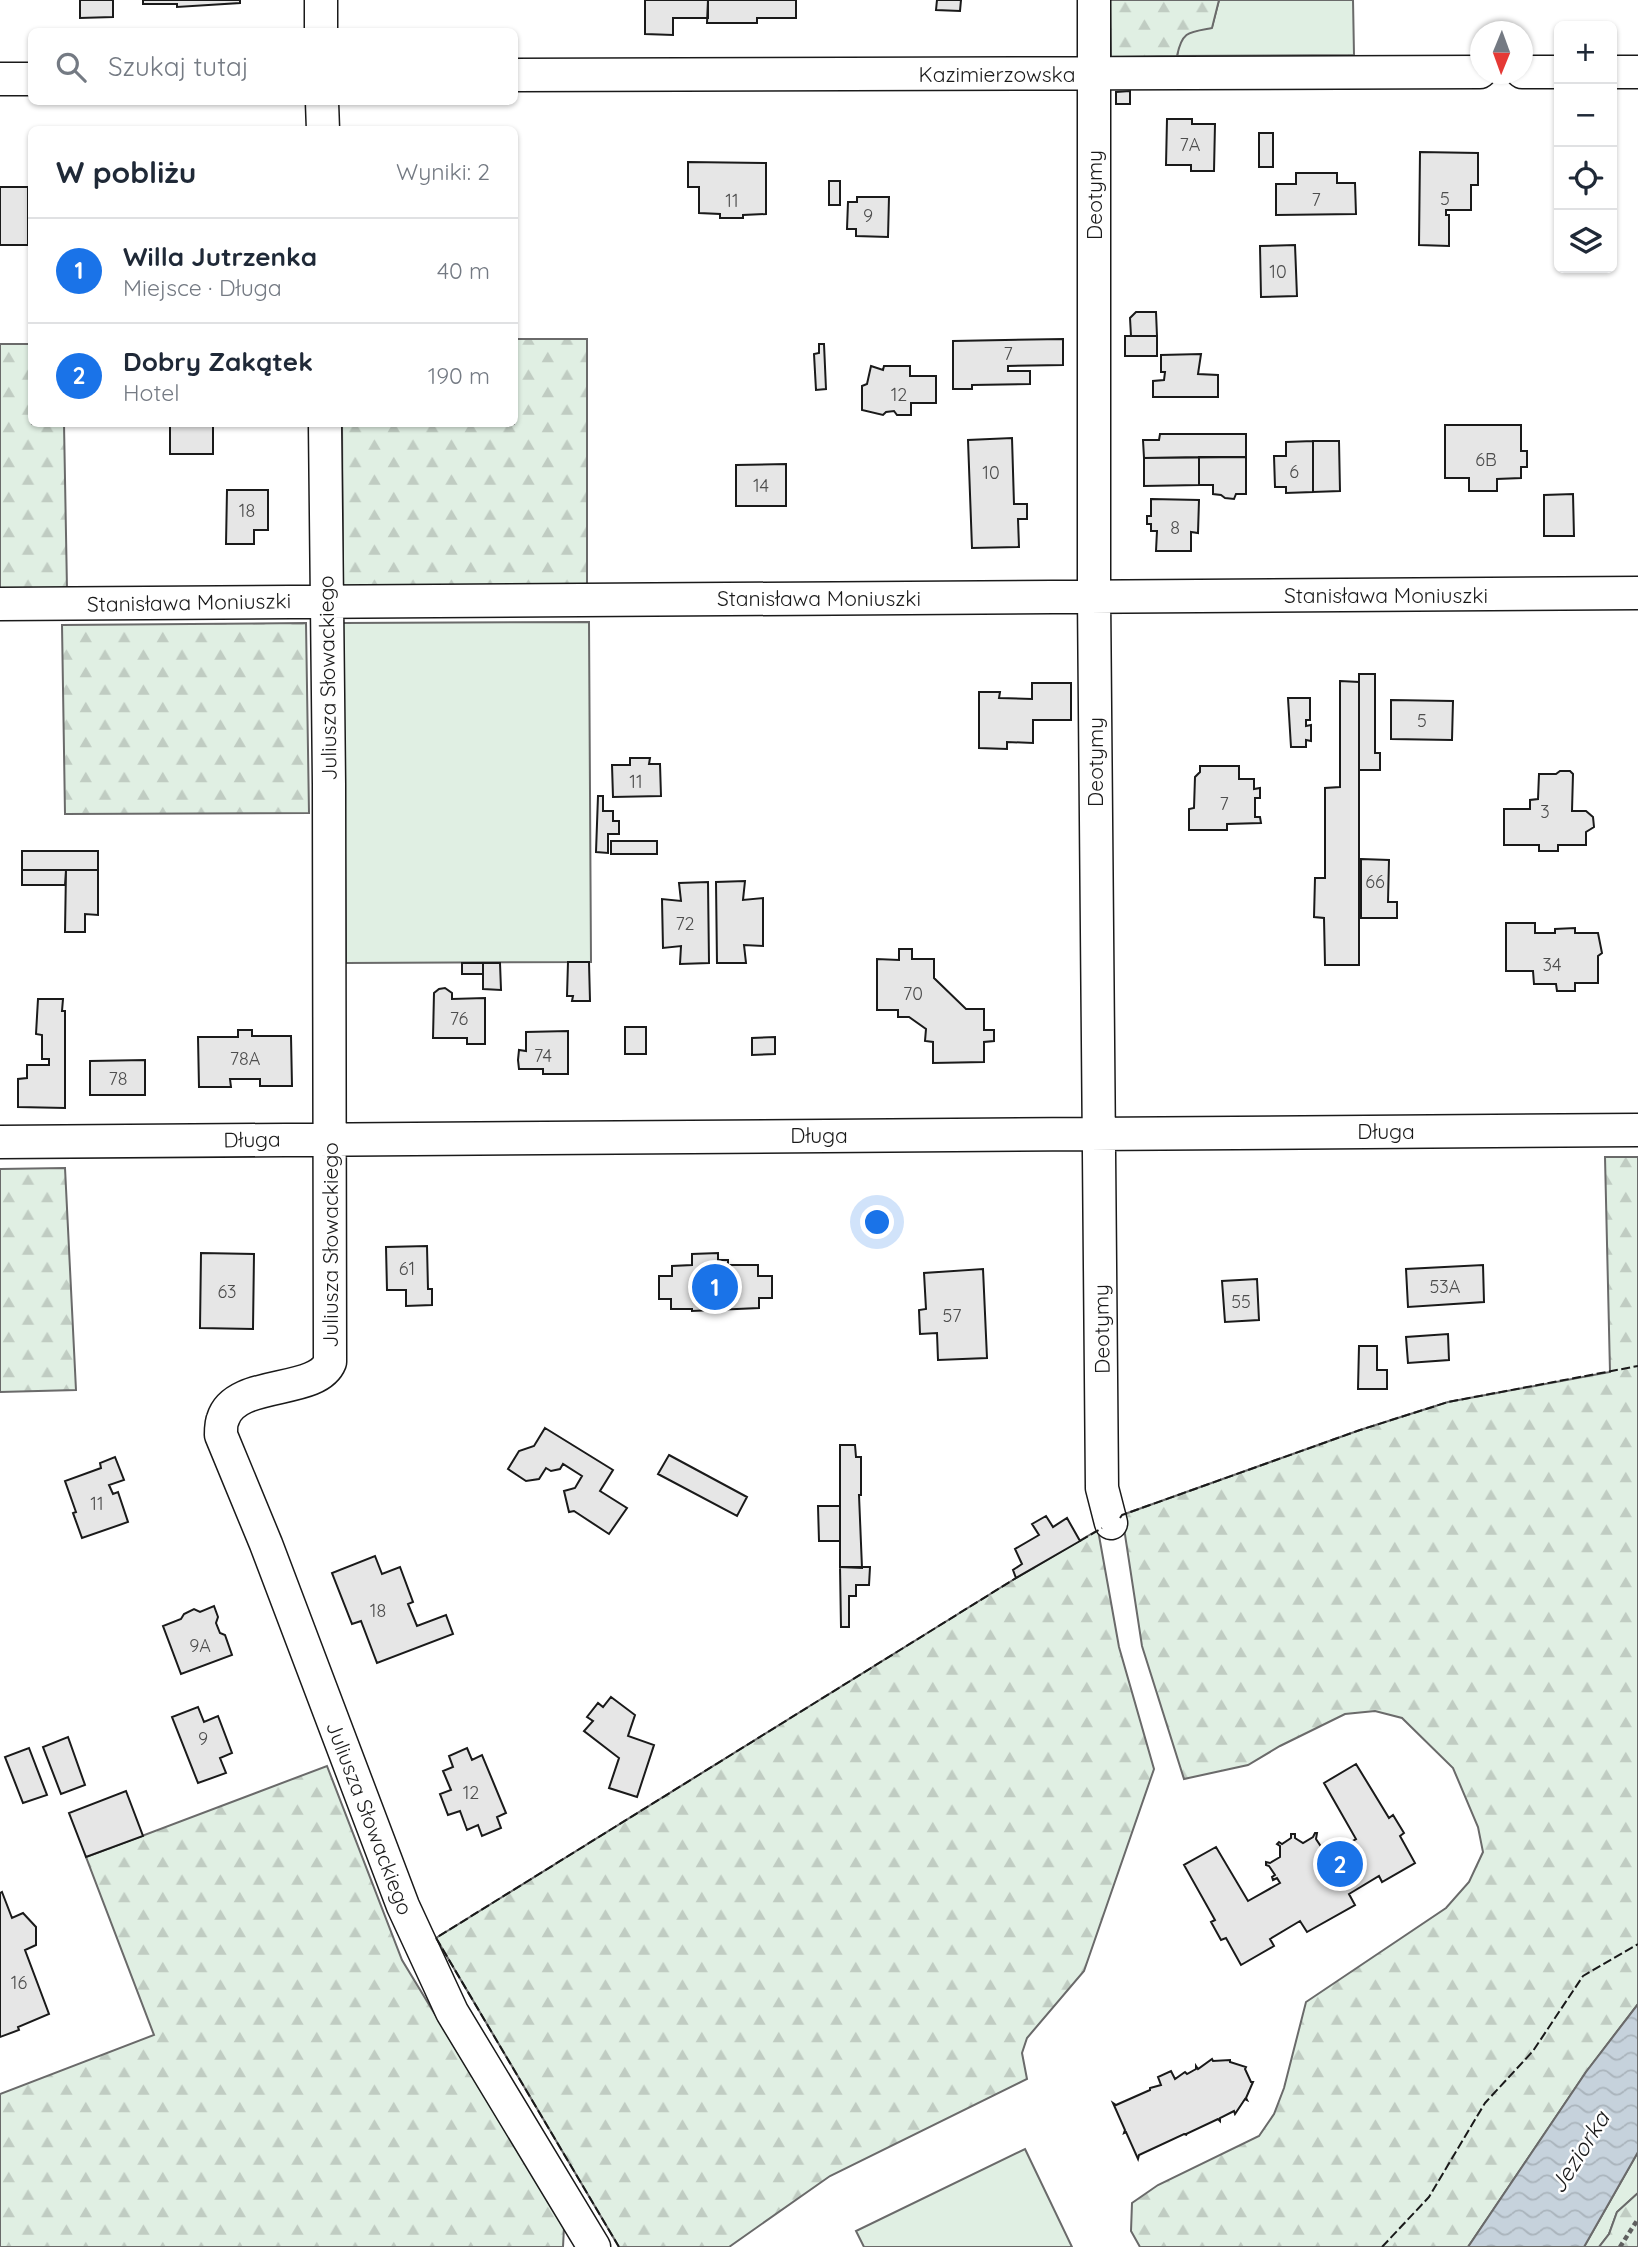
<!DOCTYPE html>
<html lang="pl">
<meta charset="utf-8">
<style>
:root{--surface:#fff;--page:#f2f2f3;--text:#1f2937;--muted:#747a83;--line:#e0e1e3;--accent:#1a73e8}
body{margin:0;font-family:Quicksand,sans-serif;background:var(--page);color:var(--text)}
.controls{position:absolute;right:21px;top:21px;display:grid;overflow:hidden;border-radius:10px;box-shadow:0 2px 5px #0004}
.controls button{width:63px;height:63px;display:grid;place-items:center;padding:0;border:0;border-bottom:2px solid var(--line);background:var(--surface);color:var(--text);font:35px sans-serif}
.compass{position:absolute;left:1470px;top:21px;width:63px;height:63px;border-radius:50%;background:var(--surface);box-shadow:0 2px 5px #0004;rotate:181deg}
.you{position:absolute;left:878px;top:1223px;width:24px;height:24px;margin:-18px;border:5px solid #fff;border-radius:50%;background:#1a73e8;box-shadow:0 0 0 10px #1a73e833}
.badge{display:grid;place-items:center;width:46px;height:46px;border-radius:50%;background:var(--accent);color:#fff;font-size:23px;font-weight:700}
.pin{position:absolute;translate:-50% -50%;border:4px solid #fff;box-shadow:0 2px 7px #0006}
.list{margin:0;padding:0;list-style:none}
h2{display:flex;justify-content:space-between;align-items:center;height:91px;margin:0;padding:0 28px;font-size:30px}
h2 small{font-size:23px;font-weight:400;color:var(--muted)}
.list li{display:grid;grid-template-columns:46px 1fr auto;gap:21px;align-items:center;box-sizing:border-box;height:105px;padding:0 28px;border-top:2px solid var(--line)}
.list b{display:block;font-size:26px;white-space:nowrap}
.list p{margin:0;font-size:23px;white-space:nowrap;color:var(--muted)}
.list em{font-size:23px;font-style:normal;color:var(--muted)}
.icon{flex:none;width:38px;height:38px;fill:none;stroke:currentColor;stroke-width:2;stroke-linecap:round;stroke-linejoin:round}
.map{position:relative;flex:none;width:1638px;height:2247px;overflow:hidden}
.search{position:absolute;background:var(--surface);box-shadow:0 2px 5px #0004;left:28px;top:28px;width:490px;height:77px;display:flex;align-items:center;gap:18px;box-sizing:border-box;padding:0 24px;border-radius:10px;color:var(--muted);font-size:26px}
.panel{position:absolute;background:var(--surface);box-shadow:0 2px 5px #0004;left:28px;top:126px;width:490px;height:301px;border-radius:10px}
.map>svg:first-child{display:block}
.green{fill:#e0efe3;stroke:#6a6a6a;stroke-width:2}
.forest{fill:url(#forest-firs);stroke:#6a6a6a;stroke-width:2}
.water{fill:url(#water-waves);stroke:#6a6a6a;stroke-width:2}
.building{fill:#e6e6e6;stroke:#1a1a1a;stroke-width:2}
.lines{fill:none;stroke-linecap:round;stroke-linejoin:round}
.minor-casing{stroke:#1a1a1a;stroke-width:35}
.path{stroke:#5f5f5f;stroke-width:4.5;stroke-dasharray:5 3.5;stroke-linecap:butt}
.minor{stroke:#fff;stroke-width:32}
.fence{stroke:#1a1a1a;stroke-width:2;stroke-dasharray:9 3.5;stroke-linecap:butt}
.labels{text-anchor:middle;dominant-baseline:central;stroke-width:5;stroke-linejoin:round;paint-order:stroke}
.number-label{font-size:18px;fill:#4d4d4d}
.street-label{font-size:21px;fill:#1a1a1a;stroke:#fff}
.water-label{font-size:23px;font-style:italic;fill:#1a1a1a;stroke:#fff}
</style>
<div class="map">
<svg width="1638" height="2247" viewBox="0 0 1638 2247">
<defs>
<pattern id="forest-firs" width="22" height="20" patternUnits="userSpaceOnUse" patternTransform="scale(1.75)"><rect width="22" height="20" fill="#e0efe3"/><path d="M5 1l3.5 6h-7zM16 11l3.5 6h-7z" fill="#c0ccc2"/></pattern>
<pattern id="water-waves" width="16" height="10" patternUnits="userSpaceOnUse" patternTransform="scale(1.75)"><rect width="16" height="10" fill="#c6d2dc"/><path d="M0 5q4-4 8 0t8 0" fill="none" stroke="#aab4bc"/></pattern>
</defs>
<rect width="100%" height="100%" fill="#fff"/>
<path class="green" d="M 1219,0 L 1353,0 L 1354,55 L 1177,56 L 1180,39 L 1189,32 L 1212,27 Z
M 589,622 L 591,962 L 346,963 L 343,623 Z
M 1025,2149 L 1072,2247 L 864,2247 L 856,2231 Z
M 1638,2152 L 1638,2193 L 1617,2212 L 1609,2234 L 1599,2247 L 1584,2247 Z"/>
<path class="forest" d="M 1110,0 L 1219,0 L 1212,28 C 1189,32 1182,31 1177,56 L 1111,57 Z
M 515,339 L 587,339 L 587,585 L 343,587 L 342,424 L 514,424 Z
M 0,344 L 31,344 L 32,424 L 64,424 L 67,589 L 0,589 Z
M 306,623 L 309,813 L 65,814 L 62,625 Z
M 1605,1157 L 1638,1157 L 1638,2004 L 1586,2072 L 1468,2247 L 1140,2247 L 1131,2231 L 1132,2203 L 1158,2185 L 1259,2136 L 1274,2114 L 1284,2088 L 1306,2002 L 1446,1908 L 1469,1882 L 1483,1852 L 1478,1827 L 1453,1768 L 1402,1718 L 1375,1711 L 1345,1714 L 1280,1746 L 1248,1765 L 1184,1779 L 1142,1646 L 1122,1515 L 1360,1430 L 1448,1402 L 1610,1372 Z
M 65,1168 L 76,1390 L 0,1392 L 0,1169 Z
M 1098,1530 L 1119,1647 L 1154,1769 L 1084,1971 L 1027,2038 L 1022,2053 L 1027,2079 L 830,2176 L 729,2247 L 619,2247 L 436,1938 L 1016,1578 Z
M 327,1766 L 402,1960 L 564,2227 L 563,2247 L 0,2247 L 0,2094 L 154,2035 L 86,1857 Z
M 1638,2193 L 1638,2247 L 1599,2247 L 1609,2234 L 1617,2212 Z"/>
<path class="water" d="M 1638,2004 L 1638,2152 L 1584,2247 L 1468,2247 L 1586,2072 Z"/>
<path class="building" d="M 80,0 L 113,0 L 113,17 L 80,18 Z
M 143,0 L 240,0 L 240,3 L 177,7 L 177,4 L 143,4 Z
M 645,0 L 708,0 L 708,18 L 673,18 L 673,35 L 645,34 Z
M 708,0 L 796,0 L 796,18 L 757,18 L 757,23 L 707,23 Z
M 937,0 L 961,0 L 960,11 L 936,10 Z
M 1130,91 L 1130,104 L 1116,104 L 1116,92 Z
M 1167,119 L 1192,119 L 1192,124 L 1215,124 L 1214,171 L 1191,171 L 1191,165 L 1166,165 Z
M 1259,133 L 1273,133 L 1273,167 L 1259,167 Z
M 1420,152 L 1478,153 L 1478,185 L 1471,185 L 1471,210 L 1446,210 L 1446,215 L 1449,215 L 1449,246 L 1419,245 Z
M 688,162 L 766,163 L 766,214 L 743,215 L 743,218 L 720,218 L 720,214 L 699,213 L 699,187 L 688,187 Z
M 1296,173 L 1337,173 L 1337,183 L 1355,183 L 1356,214 L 1276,215 L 1276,184 L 1296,184 Z
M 829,181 L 840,181 L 840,205 L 829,205 Z
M 0,187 L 28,187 L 28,245 L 0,245 Z
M 857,197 L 889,197 L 888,237 L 856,236 L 856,229 L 847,229 L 848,202 L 857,202 Z
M 1295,245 L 1297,296 L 1261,297 L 1260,246 Z
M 1136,312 L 1156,312 L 1157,336 L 1131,336 L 1130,318 Z
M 1125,336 L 1157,336 L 1157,356 L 1125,356 Z
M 1063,339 L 1063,365 L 1008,366 L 1008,371 L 1030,371 L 1030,384 L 972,385 L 972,389 L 953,389 L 953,341 Z
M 819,344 L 824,344 L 826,389 L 816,390 L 814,354 L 819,353 Z
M 1201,354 L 1198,374 L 1218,375 L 1218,397 L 1153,397 L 1153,381 L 1164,380 L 1165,372 L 1161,372 L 1161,355 Z
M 871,366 L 883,370 L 884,366 L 910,366 L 910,376 L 936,376 L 936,403 L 911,403 L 911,415 L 897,415 L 894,411 L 886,412 L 883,415 L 862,410 L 862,386 L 867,384 Z
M 170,424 L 213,424 L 213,454 L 170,454 Z
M 1445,425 L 1521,425 L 1521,451 L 1527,451 L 1527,467 L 1521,467 L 1521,478 L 1497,479 L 1497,491 L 1469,491 L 1469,478 L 1445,478 Z
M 1160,434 L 1246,434 L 1246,457 L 1144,458 L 1143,440 L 1159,440 Z
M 1012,438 L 1014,504 L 1027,504 L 1027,519 L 1018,519 L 1019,547 L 972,548 L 968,440 Z
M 1313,441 L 1313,492 L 1286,493 L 1286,487 L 1275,487 L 1274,456 L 1286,456 L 1286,442 Z
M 1313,441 L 1339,441 L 1340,491 L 1313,492 Z
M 1199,457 L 1246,457 L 1246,494 L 1236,494 L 1234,499 L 1225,498 L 1221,495 L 1213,494 L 1213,485 L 1199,485 Z
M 1199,457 L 1199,485 L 1144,486 L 1144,458 Z
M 786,464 L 786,506 L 736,506 L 736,465 Z
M 227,490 L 268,490 L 268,530 L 254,530 L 254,544 L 226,544 Z
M 1573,494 L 1574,536 L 1544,536 L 1544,495 Z
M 1151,499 L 1199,500 L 1198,533 L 1191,532 L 1191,551 L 1156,551 L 1157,531 L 1151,531 L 1151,524 L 1147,524 L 1147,516 L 1151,516 Z
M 1359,674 L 1375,674 L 1375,753 L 1380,753 L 1380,770 L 1359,770 Z
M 1340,681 L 1359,682 L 1359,965 L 1325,965 L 1324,918 L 1314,917 L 1315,878 L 1325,878 L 1325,788 L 1340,787 Z
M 1032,683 L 1071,683 L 1071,720 L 1033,720 L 1033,743 L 1007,742 L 1007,749 L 979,748 L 979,692 L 1000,692 L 999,698 L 1032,699 Z
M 1288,698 L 1310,698 L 1310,720 L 1306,720 L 1306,726 L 1311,725 L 1311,741 L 1306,740 L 1306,747 L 1291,747 Z
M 1391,700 L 1453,701 L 1452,740 L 1391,739 Z
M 630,758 L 650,758 L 649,764 L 660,764 L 661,796 L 613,797 L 612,765 L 630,765 Z
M 1200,766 L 1239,766 L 1239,779 L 1254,779 L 1254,789 L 1260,788 L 1260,798 L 1255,798 L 1255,817 L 1260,817 L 1261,823 L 1227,824 L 1227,830 L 1189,830 L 1189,809 L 1194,808 L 1195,777 L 1200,772 Z
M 1560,771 L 1570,771 L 1573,774 L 1572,811 L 1586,811 L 1593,817 L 1594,827 L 1586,832 L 1586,845 L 1558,845 L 1558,851 L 1539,851 L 1539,845 L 1504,845 L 1504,809 L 1530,809 L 1530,800 L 1538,799 L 1539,774 L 1556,774 Z
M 598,796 L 603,796 L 603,811 L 613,811 L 613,821 L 619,821 L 619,834 L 608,834 L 608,853 L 596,852 Z
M 611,841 L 657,841 L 657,854 L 611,854 Z
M 22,851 L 98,851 L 98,870 L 22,870 Z
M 1361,859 L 1389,860 L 1388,902 L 1397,902 L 1397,918 L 1361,918 Z
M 22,870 L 66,870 L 65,885 L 22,885 Z
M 66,870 L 98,870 L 98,915 L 85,914 L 85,932 L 65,932 Z
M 745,881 L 743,900 L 763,898 L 763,946 L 744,945 L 746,963 L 717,963 L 716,882 Z
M 708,882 L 709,963 L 680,964 L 681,946 L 663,948 L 662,899 L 681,901 L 679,883 Z
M 1506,923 L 1535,923 L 1535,933 L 1555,933 L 1555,929 L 1575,928 L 1575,933 L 1598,933 L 1602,953 L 1598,956 L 1598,983 L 1575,983 L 1575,991 L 1557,991 L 1556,984 L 1534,984 L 1533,971 L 1506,971 Z
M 899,949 L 912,949 L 912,959 L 934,959 L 934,978 L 966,1009 L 984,1009 L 984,1030 L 994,1030 L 994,1041 L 984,1042 L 984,1062 L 933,1063 L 933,1042 L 925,1041 L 926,1029 L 909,1017 L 898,1017 L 898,1010 L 877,1010 L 877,959 L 899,960 Z
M 568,962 L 589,962 L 590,1001 L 572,1001 L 573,996 L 567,996 Z
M 462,963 L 483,963 L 483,974 L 462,974 Z
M 483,963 L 500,963 L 501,990 L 483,989 Z
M 445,988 L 452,993 L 452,999 L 485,998 L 485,1044 L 467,1044 L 467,1038 L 433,1038 L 434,993 L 439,989 Z
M 38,999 L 63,999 L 62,1011 L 65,1011 L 65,1108 L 18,1107 L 18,1079 L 27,1078 L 27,1065 L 49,1065 L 49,1059 L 42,1059 L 42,1035 L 36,1034 Z
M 625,1027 L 646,1027 L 646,1054 L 625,1054 Z
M 238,1030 L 252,1030 L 252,1036 L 291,1036 L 292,1086 L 260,1086 L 260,1079 L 230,1079 L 231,1087 L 199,1087 L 198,1037 L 238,1037 Z
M 568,1031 L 568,1074 L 543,1074 L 543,1069 L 519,1069 L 518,1060 L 519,1050 L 526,1051 L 526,1032 Z
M 775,1037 L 775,1054 L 752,1055 L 752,1038 Z
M 145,1060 L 145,1095 L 90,1095 L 90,1061 Z
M 427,1246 L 428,1289 L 432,1289 L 432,1305 L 406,1306 L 406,1290 L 387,1290 L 386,1247 Z
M 201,1253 L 254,1254 L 253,1329 L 200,1328 Z
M 718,1253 L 718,1260 L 728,1260 L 728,1265 L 758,1265 L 758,1276 L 772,1276 L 772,1298 L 759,1298 L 759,1308 L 692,1311 L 692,1309 L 671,1309 L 671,1299 L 659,1299 L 659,1276 L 672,1276 L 672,1266 L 692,1265 L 692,1254 Z
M 1483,1265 L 1484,1302 L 1408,1307 L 1406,1269 Z
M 983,1269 L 987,1358 L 938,1360 L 937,1333 L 920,1334 L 919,1310 L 926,1309 L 924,1273 Z
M 1257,1279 L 1259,1320 L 1225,1322 L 1222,1281 Z
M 1448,1334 L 1449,1360 L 1408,1363 L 1406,1337 Z
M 1359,1346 L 1377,1346 L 1377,1370 L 1387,1370 L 1387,1389 L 1358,1389 Z
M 545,1428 L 613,1470 L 600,1491 L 627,1508 L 609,1534 L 574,1511 L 569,1512 L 564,1491 L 575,1488 L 582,1476 L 563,1464 L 560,1469 L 551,1471 L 546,1468 L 539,1479 L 526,1481 L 508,1469 L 519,1451 L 534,1446 Z
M 840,1445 L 855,1445 L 856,1457 L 861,1457 L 861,1495 L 859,1495 L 862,1568 L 840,1567 Z
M 669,1455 L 747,1497 L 737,1516 L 658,1474 Z
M 115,1457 L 124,1480 L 109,1485 L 113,1494 L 118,1492 L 128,1522 L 82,1538 L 73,1513 L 76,1512 L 65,1481 L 101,1468 L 100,1463 Z
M 818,1506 L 840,1506 L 840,1541 L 819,1541 Z
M 1046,1516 L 1053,1527 L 1067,1518 L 1080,1541 L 1016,1578 L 1013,1570 L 1022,1564 L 1015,1549 L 1039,1535 L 1032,1524 Z
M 375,1556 L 382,1574 L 400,1567 L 413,1602 L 408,1604 L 417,1626 L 446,1615 L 453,1634 L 377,1663 L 361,1621 L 352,1624 L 332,1573 Z
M 840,1567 L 870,1567 L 869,1585 L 856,1585 L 856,1596 L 849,1596 L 849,1627 L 841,1627 Z
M 214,1606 L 218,1617 L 216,1623 L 220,1633 L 225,1635 L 232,1655 L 181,1674 L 163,1626 L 181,1619 L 184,1614 L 194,1609 L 200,1612 Z
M 611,1697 L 635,1715 L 628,1736 L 654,1745 L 637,1797 L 609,1788 L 619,1758 L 584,1731 L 593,1721 L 587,1717 L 598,1703 L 603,1707 Z
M 198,1707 L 204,1722 L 218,1716 L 232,1753 L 220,1758 L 226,1773 L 198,1783 L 172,1717 Z
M 68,1737 L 85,1785 L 61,1794 L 43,1747 Z
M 29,1748 L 47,1795 L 23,1803 L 5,1757 Z
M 467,1748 L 472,1760 L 482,1755 L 506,1813 L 497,1817 L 501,1828 L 482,1836 L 478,1825 L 467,1830 L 460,1811 L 448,1815 L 440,1794 L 451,1790 L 443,1771 L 453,1767 L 449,1756 Z
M 1356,1764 L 1389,1818 L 1393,1815 L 1404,1833 L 1400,1836 L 1415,1863 L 1382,1882 L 1379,1876 L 1349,1894 L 1355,1905 L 1307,1932 L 1300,1921 L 1270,1939 L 1274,1946 L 1241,1965 L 1226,1938 L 1221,1940 L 1211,1922 L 1215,1920 L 1184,1865 L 1216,1847 L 1248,1901 L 1280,1883 L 1277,1878 L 1273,1880 L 1272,1877 L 1275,1875 L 1269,1866 L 1266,1865 L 1266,1862 L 1270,1863 L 1280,1857 L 1280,1846 L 1277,1844 L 1279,1842 L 1282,1844 L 1291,1838 L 1291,1834 L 1295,1834 L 1295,1838 L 1303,1843 L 1313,1837 L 1315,1833 L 1317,1833 L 1316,1839 L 1322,1848 L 1325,1846 L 1327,1849 L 1324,1851 L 1326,1856 L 1356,1839 L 1324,1783 Z
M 126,1791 L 143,1836 L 86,1857 L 69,1813 Z
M 2,1892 L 12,1918 L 23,1913 L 36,1927 L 36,1945 L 25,1950 L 49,2014 L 18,2027 L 19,2030 L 0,2037 L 0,1893 Z
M 1212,2059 L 1213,2061 L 1230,2060 L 1230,2062 L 1246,2067 L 1245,2069 L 1251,2082 L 1253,2082 L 1246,2098 L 1247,2100 L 1245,2099 L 1235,2114 L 1234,2111 L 1220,2118 L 1220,2121 L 1218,2119 L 1186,2134 L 1187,2135 L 1184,2134 L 1139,2155 L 1138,2159 L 1126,2132 L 1124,2133 L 1125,2130 L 1113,2103 L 1116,2105 L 1150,2090 L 1150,2088 L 1161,2085 L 1158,2077 L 1171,2071 L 1175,2079 L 1185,2072 L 1187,2074 L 1196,2069 L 1196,2066 L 1198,2069 Z"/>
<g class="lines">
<g class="minor-casing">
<path id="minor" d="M 321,0 L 321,32
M 1094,0 L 1094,596 L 1102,1488 L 1111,1523
M 1522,72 L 1559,72
M 1612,72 L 1638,72
M 514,75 L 1480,72
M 0,79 L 32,79
M 322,102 L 323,130
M 325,424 L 329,784 L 330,1362 C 317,1395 235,1379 223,1419 C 221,1423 221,1430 221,1435 L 266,1544 L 403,1906 L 452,2012 L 594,2247
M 0,604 L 1638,593
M 0,1142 L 1638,1130"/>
</g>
<path class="path" d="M 1620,2247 L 1638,2219"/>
<use href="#minor" class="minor"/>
<path class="fence" d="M 1120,1518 L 1122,1515 L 1360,1430 L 1448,1402 L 1638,1366
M 1080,1541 L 1102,1528
M 619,2247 L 436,1938 L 1016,1578
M 1382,2247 L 1429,2197 L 1485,2103 L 1533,2051 L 1583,1976 L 1638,1944"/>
</g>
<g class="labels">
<g class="number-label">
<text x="1190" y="144">7A</text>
<text x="1445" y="198">5</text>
<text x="1316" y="199">7</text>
<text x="732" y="200">11</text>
<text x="868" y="215">9</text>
<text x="1278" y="271">10</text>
<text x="1008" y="353">7</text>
<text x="899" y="394">12</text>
<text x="1486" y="459">6B</text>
<text x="1294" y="471">6</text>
<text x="991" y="472">10</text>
<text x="761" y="485">14</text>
<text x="247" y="510">18</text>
<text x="1175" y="527">8</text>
<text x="1422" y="720">5</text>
<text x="636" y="781">11</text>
<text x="1224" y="803">7</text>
<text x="1545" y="811">3</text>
<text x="1375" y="881">66</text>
<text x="685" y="923">72</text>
<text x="1552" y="964">34</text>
<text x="913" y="993">70</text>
<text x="459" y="1018">76</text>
<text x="543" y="1055">74</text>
<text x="245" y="1058">78A</text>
<text x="118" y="1078">78</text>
<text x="407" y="1268">61</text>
<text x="1445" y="1286">53A</text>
<text x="227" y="1291">63</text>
<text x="1241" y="1301">55</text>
<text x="952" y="1315">57</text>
<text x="97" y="1503">11</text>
<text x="378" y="1610">18</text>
<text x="200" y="1645">9A</text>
<text x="203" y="1738">9</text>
<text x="471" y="1792">12</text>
<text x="19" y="1982">16</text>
</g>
<g class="street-label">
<text x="997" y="74">Kazimierzowska</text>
<text transform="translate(1094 195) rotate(-90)">Deotymy</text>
<text x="1386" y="595">Stanisława Moniuszki</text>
<text x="819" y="598">Stanisława Moniuszki</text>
<text transform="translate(189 602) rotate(-1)">Stanisława Moniuszki</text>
<text transform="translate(327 678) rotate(-91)">Juliusza Słowackiego</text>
<text transform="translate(1095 762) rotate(-90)">Deotymy</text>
<text x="1386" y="1131">Długa</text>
<text x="819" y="1135">Długa</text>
<text transform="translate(252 1139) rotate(-1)">Długa</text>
<text transform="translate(330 1245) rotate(-90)">Juliusza Słowackiego</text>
<text transform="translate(1101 1329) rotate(-91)">Deotymy</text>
<text transform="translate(370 1818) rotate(69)">Juliusza Słowackiego</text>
</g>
<g class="water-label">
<text transform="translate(1579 2152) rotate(-58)">Jeziorka</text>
</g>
</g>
</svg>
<div class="controls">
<button>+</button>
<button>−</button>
<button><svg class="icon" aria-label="locate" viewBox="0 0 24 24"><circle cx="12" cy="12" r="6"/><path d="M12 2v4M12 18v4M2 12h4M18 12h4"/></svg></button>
<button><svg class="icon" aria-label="layers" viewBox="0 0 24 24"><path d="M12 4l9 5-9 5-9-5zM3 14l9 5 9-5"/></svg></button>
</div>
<svg class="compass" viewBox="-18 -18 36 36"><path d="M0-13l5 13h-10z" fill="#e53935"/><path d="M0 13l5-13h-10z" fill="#747a83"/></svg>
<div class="you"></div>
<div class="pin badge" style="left:715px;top:1287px">1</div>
<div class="pin badge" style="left:1340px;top:1864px">2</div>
<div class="search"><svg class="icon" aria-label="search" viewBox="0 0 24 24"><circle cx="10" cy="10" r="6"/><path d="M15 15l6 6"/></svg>Szukaj tutaj</div>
<section class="panel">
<h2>W pobliżu<small>Wyniki: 2</small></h2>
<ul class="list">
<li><span class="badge">1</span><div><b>Willa Jutrzenka</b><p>Miejsce · Długa</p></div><em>40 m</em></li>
<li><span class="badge">2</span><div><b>Dobry Zakątek</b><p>Hotel</p></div><em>190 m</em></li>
</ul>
</section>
</div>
